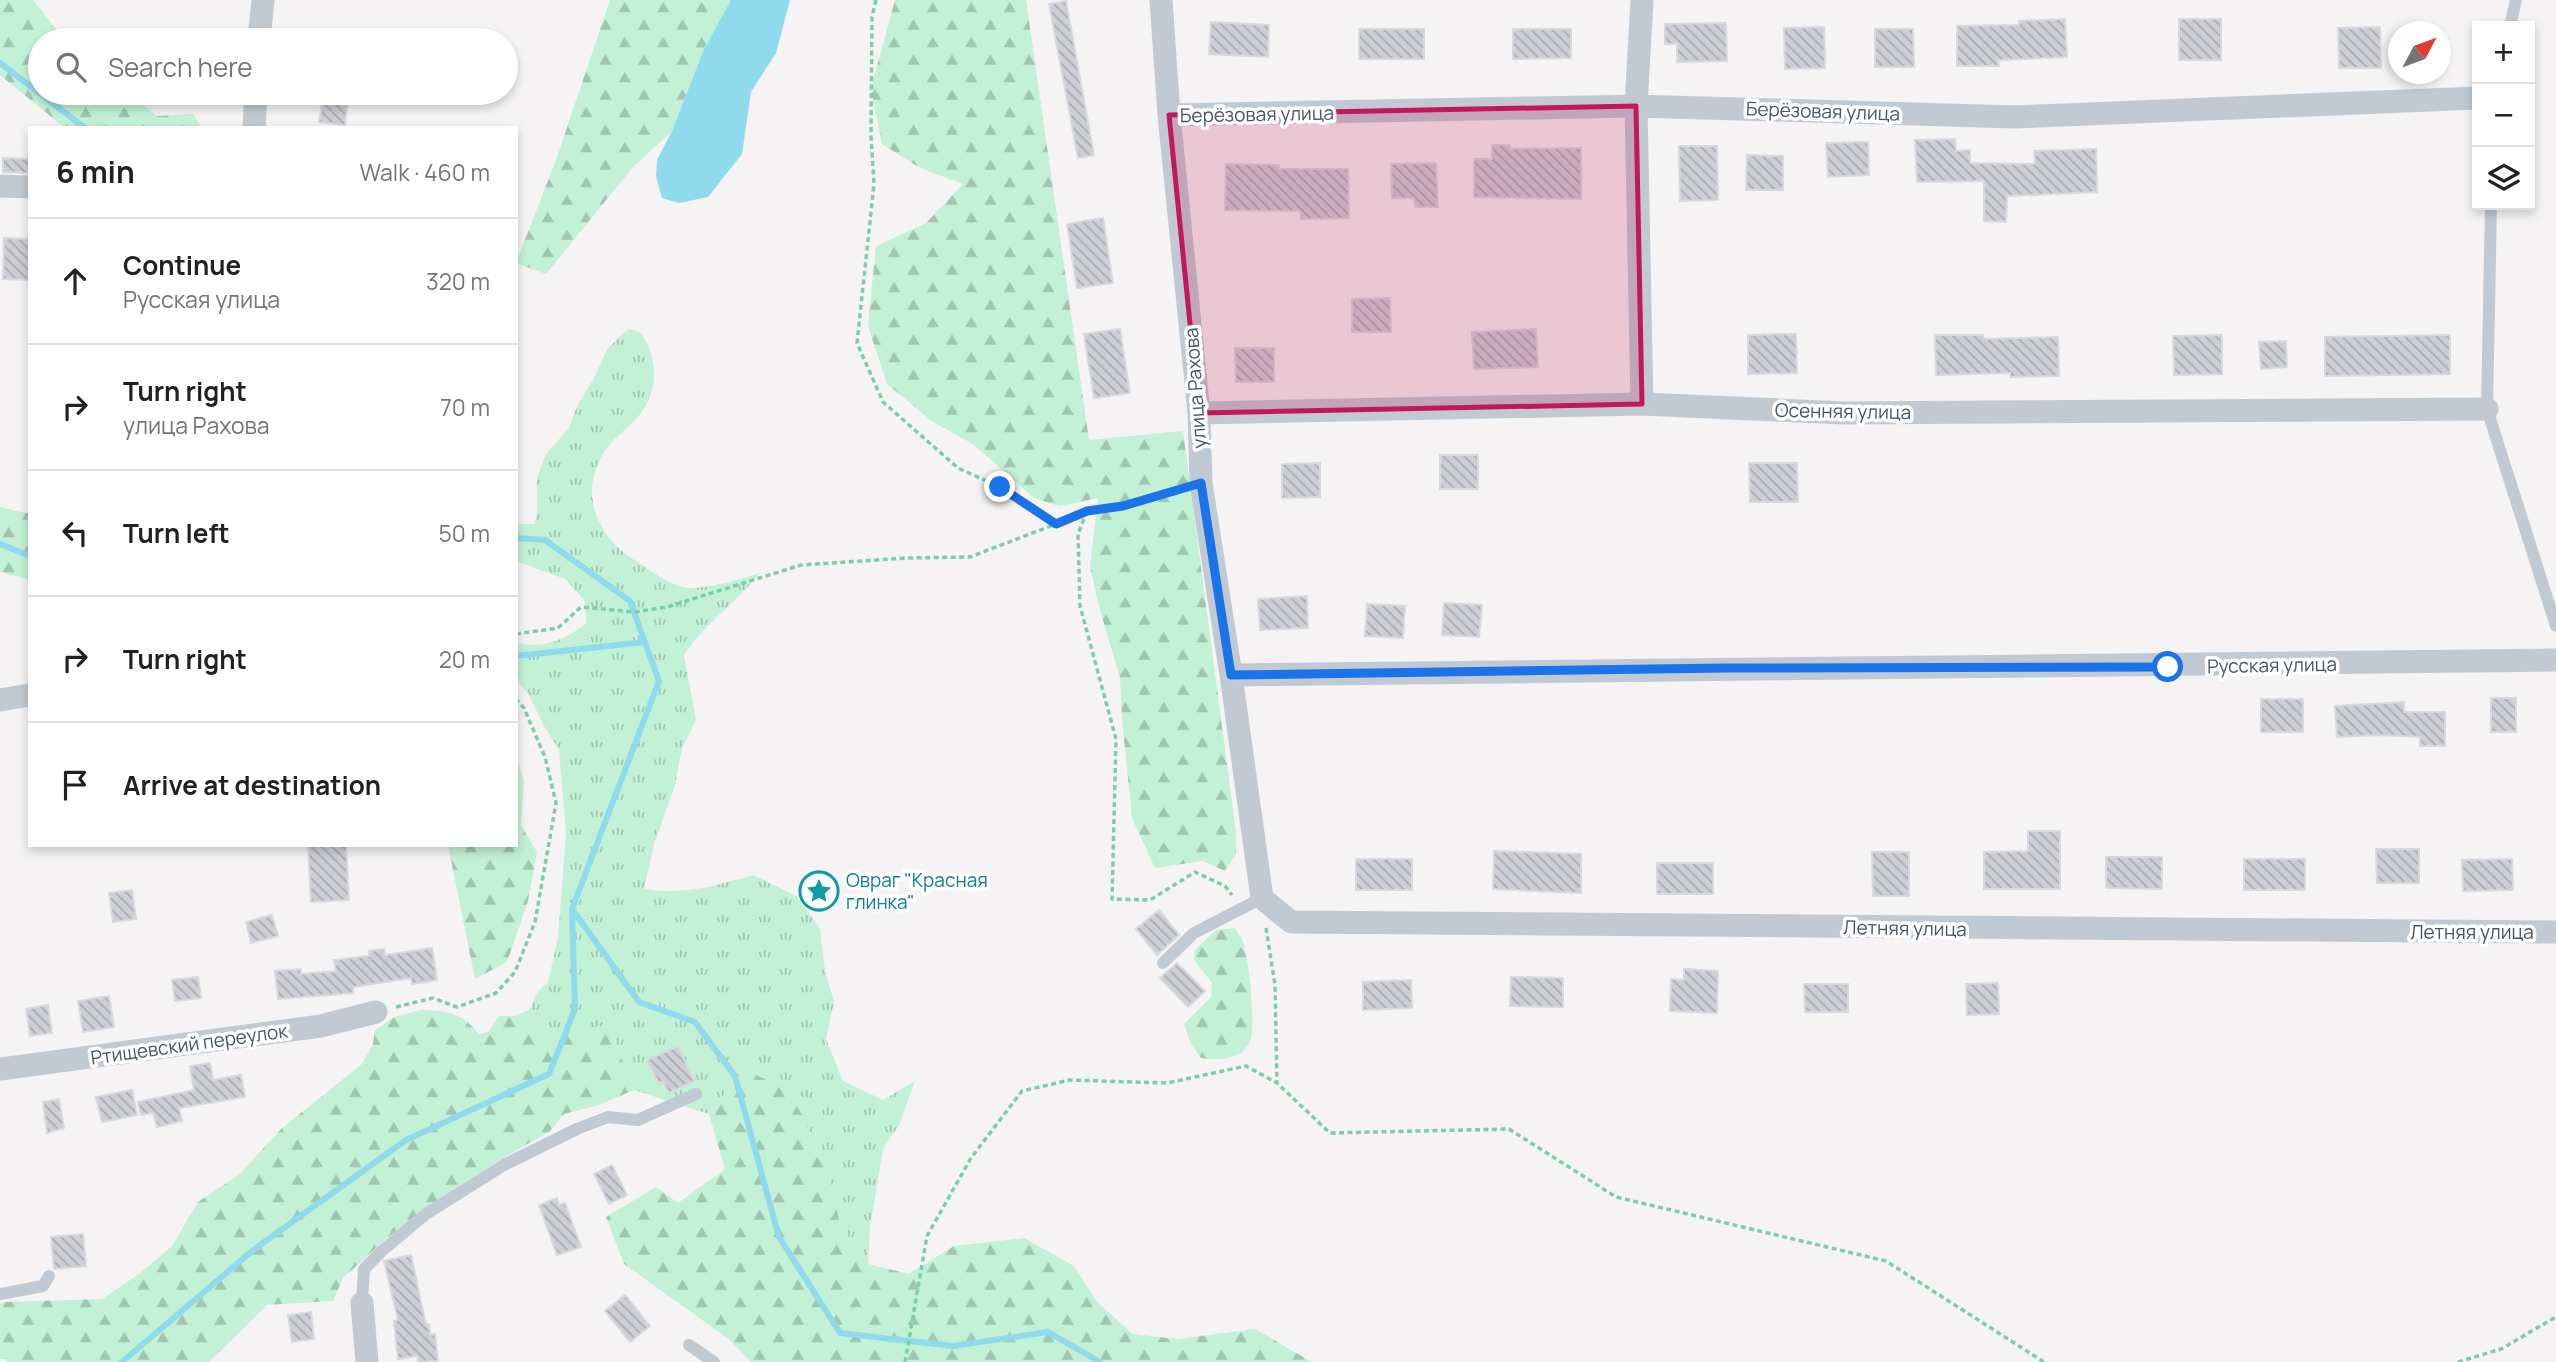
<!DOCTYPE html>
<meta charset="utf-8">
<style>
:root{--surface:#fff;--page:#f2f2f2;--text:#202124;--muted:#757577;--line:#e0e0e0}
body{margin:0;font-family:Manrope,sans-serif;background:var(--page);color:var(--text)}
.controls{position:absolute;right:21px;top:21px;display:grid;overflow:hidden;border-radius:0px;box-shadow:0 4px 10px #0003}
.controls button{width:63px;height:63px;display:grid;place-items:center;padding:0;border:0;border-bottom:2px solid var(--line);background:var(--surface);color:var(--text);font:35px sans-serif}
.compass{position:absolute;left:2388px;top:21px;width:63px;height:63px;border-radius:50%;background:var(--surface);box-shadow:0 4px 10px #0003;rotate:49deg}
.stop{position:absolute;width:21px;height:21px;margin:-16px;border:5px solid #1a73e8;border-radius:50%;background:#fff}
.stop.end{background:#1a73e8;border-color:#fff;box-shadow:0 2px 7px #0008}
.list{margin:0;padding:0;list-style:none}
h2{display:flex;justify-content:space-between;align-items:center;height:91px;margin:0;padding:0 28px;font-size:30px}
h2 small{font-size:23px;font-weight:400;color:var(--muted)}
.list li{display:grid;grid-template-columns:46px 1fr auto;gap:21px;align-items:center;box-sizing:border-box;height:126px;padding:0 28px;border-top:2px solid var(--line)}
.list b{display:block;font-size:26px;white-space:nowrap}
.list p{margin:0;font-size:23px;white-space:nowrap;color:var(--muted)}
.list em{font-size:23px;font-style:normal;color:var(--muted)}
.icon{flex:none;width:38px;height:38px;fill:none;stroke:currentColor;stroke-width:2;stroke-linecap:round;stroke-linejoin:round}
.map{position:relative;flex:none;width:2556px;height:1362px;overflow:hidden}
.search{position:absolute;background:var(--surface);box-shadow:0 4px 10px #0003;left:28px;top:28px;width:490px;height:77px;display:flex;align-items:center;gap:18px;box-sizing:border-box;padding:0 24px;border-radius:38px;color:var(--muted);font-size:26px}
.panel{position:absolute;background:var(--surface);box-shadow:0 4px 10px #0003;left:28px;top:126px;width:490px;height:721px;border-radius:0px}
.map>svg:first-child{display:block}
.grass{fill:url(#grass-tufts)}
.forest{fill:url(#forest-firs)}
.water{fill:#90daee}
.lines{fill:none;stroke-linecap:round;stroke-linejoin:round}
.stream{stroke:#90daee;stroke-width:6}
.building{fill:url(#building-back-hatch);stroke:#d7d9de;stroke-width:2}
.path{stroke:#7ad0a6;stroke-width:3.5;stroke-dasharray:5 3.5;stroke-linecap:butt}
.lane{stroke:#c1cad2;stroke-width:12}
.street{stroke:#c1cad2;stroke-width:23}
.route{stroke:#1a73e8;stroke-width:9}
.marked{fill:#c2185b;fill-opacity:0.2;stroke:#c2185b;stroke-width:5;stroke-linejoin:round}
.labels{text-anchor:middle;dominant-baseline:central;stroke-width:7;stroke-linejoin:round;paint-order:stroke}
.street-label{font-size:19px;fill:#4a5661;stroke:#fff}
.culture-label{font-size:19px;fill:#0d838f;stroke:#fff;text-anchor:start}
</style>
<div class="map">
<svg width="2556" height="1362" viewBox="0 0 2556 1362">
<defs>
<pattern id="grass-tufts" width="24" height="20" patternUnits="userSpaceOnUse" patternTransform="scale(1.75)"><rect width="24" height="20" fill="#c3f1d5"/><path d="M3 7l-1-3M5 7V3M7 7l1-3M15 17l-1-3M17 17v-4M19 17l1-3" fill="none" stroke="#a0c6b0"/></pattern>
<pattern id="forest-firs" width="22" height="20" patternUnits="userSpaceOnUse" patternTransform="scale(1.75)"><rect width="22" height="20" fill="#c3f1d5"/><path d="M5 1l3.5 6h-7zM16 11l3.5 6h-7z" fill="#a0c6b0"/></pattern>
<pattern id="building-back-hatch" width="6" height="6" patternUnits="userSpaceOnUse" patternTransform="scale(1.75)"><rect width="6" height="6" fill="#cdcfd5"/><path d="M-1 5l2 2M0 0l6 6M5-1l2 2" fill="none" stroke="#a8abb0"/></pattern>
</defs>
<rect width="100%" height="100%" fill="#f5f3f3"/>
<path class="grass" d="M 628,329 L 639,331 C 659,356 660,392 637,418 C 627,429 612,439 604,452 C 578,494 597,537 636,561 C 650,570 667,583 682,587 C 699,592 743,578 760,573 C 736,603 705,623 684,655 L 696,720 L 682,748 L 675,785 L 654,844 L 644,889 C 683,895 716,886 753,875 L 796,896 L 820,928 L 825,971 L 834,1002 L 826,1039 L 843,1081 L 883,1100 L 915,1081 L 899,1125 L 883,1149 L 870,1227 L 868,1264 L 840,1225 L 828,1167 L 743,1070 L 709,1114 L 634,1090 L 609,1026 L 578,1028 L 549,1038 L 530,1010 L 536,994 L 548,982 L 558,938 L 566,833 L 559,750 L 544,726 L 529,695 L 516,679 L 516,642 C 542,650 568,639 586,623 L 585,601 L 565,579 L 516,561 L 516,524 L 535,524 L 537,512 L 537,478 L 546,454 L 569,428 L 578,404 L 593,380 L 608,348 Z"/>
<path class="forest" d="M 0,0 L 33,0 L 65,40 L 40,40 L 40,93 L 128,93 L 157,116 L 193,114 L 202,128 L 65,128 L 0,75 Z
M 610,0 L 731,0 L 704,49 L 672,131 L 633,167 L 546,274 L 516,263 L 556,160 Z
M 895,0 L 1026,0 L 1089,440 L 1183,431 L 1236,832 L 1236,854 L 1225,871 L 1203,861 L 1155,868 L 1132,818 L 1122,720 L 1120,678 L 1098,603 L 1090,566 L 1098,498 L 1059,506 L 1034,498 L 973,444 L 933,422 L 887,384 L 868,326 L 876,246 L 926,223 L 963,184 L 920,168 L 882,144 L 871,88 Z
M 0,507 L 30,514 L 30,580 L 0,572 Z
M 516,755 L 524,781 L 521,825 L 537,852 L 528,901 L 507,962 L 475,979 L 448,845 L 516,845 Z
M 1235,928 C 1237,932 1241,937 1243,942 C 1249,957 1256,1028 1250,1042 C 1241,1060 1217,1061 1201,1058 L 1191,1044 L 1184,1024 L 1211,997 L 1212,983 L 1194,960 L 1195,950 L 1216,930 Z
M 421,1010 C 448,1011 461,1012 479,1034 L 488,1032 L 499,1016 L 514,1016 L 530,1010 L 549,1038 L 578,1028 L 609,1026 L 634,1090 L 599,1105 L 564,1114 L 550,1131 L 498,1161 L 427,1209 L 387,1238 L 343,1278 L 333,1301 L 267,1305 L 209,1362 L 7,1362 L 6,1359 L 0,1359 L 0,1304 L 4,1302 L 102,1299 L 139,1274 L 172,1246 L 198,1202 L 240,1174 L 281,1129 L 362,1064 L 373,1044 L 375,1030 L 394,1017 Z
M 743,1070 L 788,1088 L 828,1167 L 840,1225 L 868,1264 L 909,1274 L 954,1246 L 1024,1238 L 1074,1266 L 1098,1303 L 1133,1334 L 1177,1339 L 1255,1329 L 1312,1362 L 751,1362 L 730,1340 L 624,1264 L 606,1217 L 656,1187 L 678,1203 L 725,1169 L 709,1114 Z"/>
<path class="water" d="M 731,0 L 790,0 L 776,53 L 751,92 L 742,154 L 708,197 L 679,203 L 662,198 L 656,176 L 657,160 L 672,131 L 704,49 Z"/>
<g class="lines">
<path class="stream" d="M 0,63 L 85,128
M 516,538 L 545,540 L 630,601 L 659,681 L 572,909 L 639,1002 L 695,1022 L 735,1076 L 779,1237 L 840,1333 L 953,1346 L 1048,1332 L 1100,1362
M 0,544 L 30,556
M 516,656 L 645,642
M 122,1362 L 252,1251 L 406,1140 L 549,1074 L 575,1009 L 572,910"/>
</g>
<path class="building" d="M 1066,1 L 1094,155 L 1078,158 L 1049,4 Z
M 2065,19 L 2067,57 L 1998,60 L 1999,66 L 1957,66 L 1957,26 L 2019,25 L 2019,21 Z
M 2179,19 L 2221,19 L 2221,60 L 2179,60 Z
M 1211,22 L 1269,25 L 1268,57 L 1209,54 Z
M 1726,23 L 1727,61 L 1677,62 L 1677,44 L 1665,44 L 1665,24 Z
M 1824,27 L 1825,68 L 1785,69 L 1784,28 Z
M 2380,27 L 2381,68 L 2339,68 L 2338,28 Z
M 1359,29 L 1424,29 L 1424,59 L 1359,59 Z
M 1513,29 L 1571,29 L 1571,58 L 1513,59 Z
M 1875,29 L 1913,29 L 1914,67 L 1875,67 Z
M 323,96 L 348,99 L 345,125 L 319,122 Z
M 1955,139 L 1956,151 L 1970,150 L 1970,163 L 2035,164 L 2034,151 L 2096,149 L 2097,192 L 2007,196 L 2006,222 L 1984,221 L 1984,181 L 1917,182 L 1915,140 Z
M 1868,142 L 1869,175 L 1828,177 L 1826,143 Z
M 1492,145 L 1510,145 L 1511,149 L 1581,148 L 1581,199 L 1474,197 L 1474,159 L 1492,159 Z
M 1679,146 L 1717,146 L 1718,200 L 1680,201 Z
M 1747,155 L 1783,156 L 1783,190 L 1746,190 Z
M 3,158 L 30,159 L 30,173 L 3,172 Z
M 1436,163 L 1438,207 L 1415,207 L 1414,198 L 1392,198 L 1391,164 Z
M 1226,164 L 1279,165 L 1279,169 L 1348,169 L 1349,218 L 1301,219 L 1300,211 L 1225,210 Z
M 1103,218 L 1113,283 L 1077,288 L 1067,224 Z
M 4,238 L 30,239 L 30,280 L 3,279 Z
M 1390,298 L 1391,332 L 1352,332 L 1352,299 Z
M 1120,329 L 1130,393 L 1094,398 L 1084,334 Z
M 1536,329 L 1538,367 L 1474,369 L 1472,332 Z
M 1796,334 L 1797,373 L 1748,374 L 1748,335 Z
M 1935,335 L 1983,335 L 1984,339 L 2058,337 L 2059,376 L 2010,377 L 2010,373 L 1936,375 Z
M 2222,335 L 2222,374 L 2174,375 L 2173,336 Z
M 2450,335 L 2450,374 L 2325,376 L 2325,337 Z
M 2286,341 L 2287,367 L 2261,369 L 2259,342 Z
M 1235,348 L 1274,348 L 1274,382 L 1236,382 Z
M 1440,455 L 1478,455 L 1478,489 L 1440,489 Z
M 1320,463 L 1320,497 L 1282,498 L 1282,464 Z
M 1749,463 L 1797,463 L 1798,502 L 1750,502 Z
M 1307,596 L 1308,628 L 1260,630 L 1258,599 Z
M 1444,603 L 1482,605 L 1479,637 L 1442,635 Z
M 1367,604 L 1405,606 L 1403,638 L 1365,636 Z
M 2491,698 L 2516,698 L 2516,732 L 2491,732 Z
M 2261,699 L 2303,699 L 2303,732 L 2261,732 Z
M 2404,702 L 2404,712 L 2445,712 L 2445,746 L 2420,746 L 2420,737 L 2379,735 L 2337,737 L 2335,706 Z
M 2028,831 L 2060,831 L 2060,889 L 1984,889 L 1984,852 L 2028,851 Z
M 308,845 L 346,845 L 349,900 L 311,902 Z
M 2376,849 L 2419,849 L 2419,883 L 2377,883 Z
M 1494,851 L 1581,854 L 1581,893 L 1493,889 Z
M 1872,852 L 1909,852 L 1909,896 L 1873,896 Z
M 2106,857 L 2162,857 L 2162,889 L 2106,888 Z
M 1356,859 L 1412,859 L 1412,890 L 1356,890 Z
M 2244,859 L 2305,859 L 2305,890 L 2244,890 Z
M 2512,859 L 2513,890 L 2463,891 L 2462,860 Z
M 1657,863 L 1713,863 L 1713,894 L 1657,894 Z
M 132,890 L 136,919 L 113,922 L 109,893 Z
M 1159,910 L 1179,935 L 1157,955 L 1136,929 Z
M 272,915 L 278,936 L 251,943 L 246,922 Z
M 432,948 L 437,980 L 412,984 L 411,978 L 353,987 L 353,993 L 278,999 L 275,971 L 301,969 L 301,974 L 336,971 L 334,960 L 369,956 L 369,951 L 384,949 L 385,955 Z
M 1177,963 L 1205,991 L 1188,1007 L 1160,978 Z
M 1684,969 L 1718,971 L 1717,1013 L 1670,1011 L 1671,979 L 1684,980 Z
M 198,977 L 201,998 L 175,1001 L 172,980 Z
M 1511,977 L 1563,978 L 1563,1007 L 1510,1006 Z
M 1411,980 L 1412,1008 L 1363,1010 L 1363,982 Z
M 1998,983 L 1999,1014 L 1967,1015 L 1966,984 Z
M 1804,984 L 1848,984 L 1848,1012 L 1805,1012 Z
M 109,996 L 114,1027 L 83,1032 L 78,1001 Z
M 48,1005 L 52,1033 L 30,1036 L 26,1009 Z
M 678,1046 L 694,1081 L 669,1093 L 663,1081 L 659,1084 L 647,1060 Z
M 210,1063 L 213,1080 L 241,1075 L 245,1097 L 179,1108 L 182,1121 L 157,1127 L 153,1113 L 141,1115 L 138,1102 L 194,1090 L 190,1066 Z
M 132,1090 L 137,1115 L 102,1122 L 96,1097 Z
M 59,1099 L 64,1128 L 47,1133 L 43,1102 Z
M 612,1165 L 627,1195 L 609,1204 L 594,1174 Z
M 557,1198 L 559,1205 L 565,1203 L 581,1247 L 557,1255 L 539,1205 Z
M 83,1234 L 86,1266 L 54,1269 L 51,1237 Z
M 411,1255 L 426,1325 L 429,1324 L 430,1335 L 435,1334 L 438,1361 L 418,1362 L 418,1356 L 398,1359 L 394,1321 L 398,1320 L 384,1261 Z
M 625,1295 L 650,1326 L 630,1342 L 605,1311 Z
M 311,1312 L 314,1339 L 292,1342 L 288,1315 Z"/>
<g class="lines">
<path class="path" d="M 876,0 L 872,17 L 871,136 L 874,184 L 857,343 L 883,402 L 958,468 L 1000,487 L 1056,524 L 1087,511 L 1123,506 L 1183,489
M 1087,511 L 1078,534 L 1080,606 L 1116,739 L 1112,899 L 1150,900 L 1195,872 L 1225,886 L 1232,895
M 516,634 L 558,628 L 581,607 L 634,612 L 667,607 L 801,565 L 907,558 L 970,557 L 1056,524
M 1266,928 L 1275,985 L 1277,1083
M 396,1007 L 433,998 L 457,1007 L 496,993 L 515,972 L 535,922 L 556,803 L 545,757 L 524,708 L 516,699
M 905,1362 L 927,1236 L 971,1158 L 1022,1091 L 1070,1080 L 1167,1083 L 1246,1066 L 1277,1083 L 1330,1133 L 1509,1129 L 1616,1197 L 1886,1261 L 2044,1362
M 2458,1362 L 2501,1349 L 2556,1317"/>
<path class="lane" d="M 2510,26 L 2516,0
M 2491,205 L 2487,409 L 2556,626
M 1163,963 L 1194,933 L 1262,898
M 0,1294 L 43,1286 L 49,1276
M 362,1303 L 364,1269 L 383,1250 L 426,1214 L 504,1165 L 577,1129 L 608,1117 L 638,1120 L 696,1094
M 689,1345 L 714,1362"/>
<path class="street" d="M 1161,0 L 1169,115 L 1199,413 L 1201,483 L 1231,675 L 1262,898 L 1291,922 L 2556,932
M 1642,0 L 1636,106 L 1642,404
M 259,40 L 263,0
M 1169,115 L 1636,106 L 2016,117 L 2477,98
M 254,128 L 256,93
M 0,186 L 30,187
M 1199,413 L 1642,404 L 1845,413 L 2487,409
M 1231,675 C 1673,668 2115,668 2556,660
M 0,700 L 30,695
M 0,1069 L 321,1026 L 376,1012
M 362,1303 L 367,1362"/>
</g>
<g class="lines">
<path class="route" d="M 1000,487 L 1056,524 L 1087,511 L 1123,506 L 1201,483 L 1231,675 L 1726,668 L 2168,667"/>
</g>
<path class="marked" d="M 1636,106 L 1642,404 L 1199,413 L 1169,115 Z"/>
<defs>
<g id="sight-ring" transform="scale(2.0125)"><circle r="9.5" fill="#fff" stroke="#0f9aa8" stroke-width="1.5"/><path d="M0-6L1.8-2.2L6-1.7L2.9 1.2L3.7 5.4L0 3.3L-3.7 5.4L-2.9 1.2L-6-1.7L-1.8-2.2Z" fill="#0f9aa8"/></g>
</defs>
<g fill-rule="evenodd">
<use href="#sight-ring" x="819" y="891"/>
</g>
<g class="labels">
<g class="street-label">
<text transform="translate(1823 111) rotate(2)">Берёзовая улица</text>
<text transform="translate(1257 114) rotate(-1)">Берёзовая улица</text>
<text transform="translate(1195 388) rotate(-94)">улица Рахова</text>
<text transform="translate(1843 411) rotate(1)">Осенняя улица</text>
<text transform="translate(2272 665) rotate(-1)">Русская улица</text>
<text transform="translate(1905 928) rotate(1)">Летняя улица</text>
<text x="2472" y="932">Летняя улица</text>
<text transform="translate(189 1044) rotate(-8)">Ртищевский переулок</text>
</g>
<g class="culture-label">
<text x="846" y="880">Овраг "Красная<tspan x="846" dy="22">глинка"</tspan></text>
</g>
</g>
</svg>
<div class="controls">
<button>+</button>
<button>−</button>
<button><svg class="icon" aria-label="layers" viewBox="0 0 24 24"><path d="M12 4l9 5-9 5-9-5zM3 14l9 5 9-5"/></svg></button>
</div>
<svg class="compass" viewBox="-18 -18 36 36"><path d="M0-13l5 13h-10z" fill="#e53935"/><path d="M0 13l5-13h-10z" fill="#757577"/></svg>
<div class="stop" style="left:2168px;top:667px"></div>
<div class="stop end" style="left:1000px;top:487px"></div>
<div class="search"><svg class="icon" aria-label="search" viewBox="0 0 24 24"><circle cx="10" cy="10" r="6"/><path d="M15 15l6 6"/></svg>Search here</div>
<section class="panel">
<h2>6 min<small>Walk · 460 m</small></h2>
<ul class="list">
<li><svg class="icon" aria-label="ahead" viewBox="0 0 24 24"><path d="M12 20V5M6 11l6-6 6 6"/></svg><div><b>Continue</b><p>Русская улица</p></div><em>320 m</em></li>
<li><svg class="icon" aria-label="right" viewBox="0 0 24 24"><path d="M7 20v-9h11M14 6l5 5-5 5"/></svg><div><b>Turn right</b><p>улица Рахова</p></div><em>70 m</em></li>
<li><svg class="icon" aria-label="left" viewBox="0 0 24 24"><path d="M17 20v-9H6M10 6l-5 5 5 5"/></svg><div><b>Turn left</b></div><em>50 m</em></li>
<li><svg class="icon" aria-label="right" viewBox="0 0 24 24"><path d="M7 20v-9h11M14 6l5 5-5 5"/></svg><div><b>Turn right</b></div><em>20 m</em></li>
<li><svg class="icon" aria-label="arrive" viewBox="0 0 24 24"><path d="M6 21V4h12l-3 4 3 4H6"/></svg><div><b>Arrive at destination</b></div></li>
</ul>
</section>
</div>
